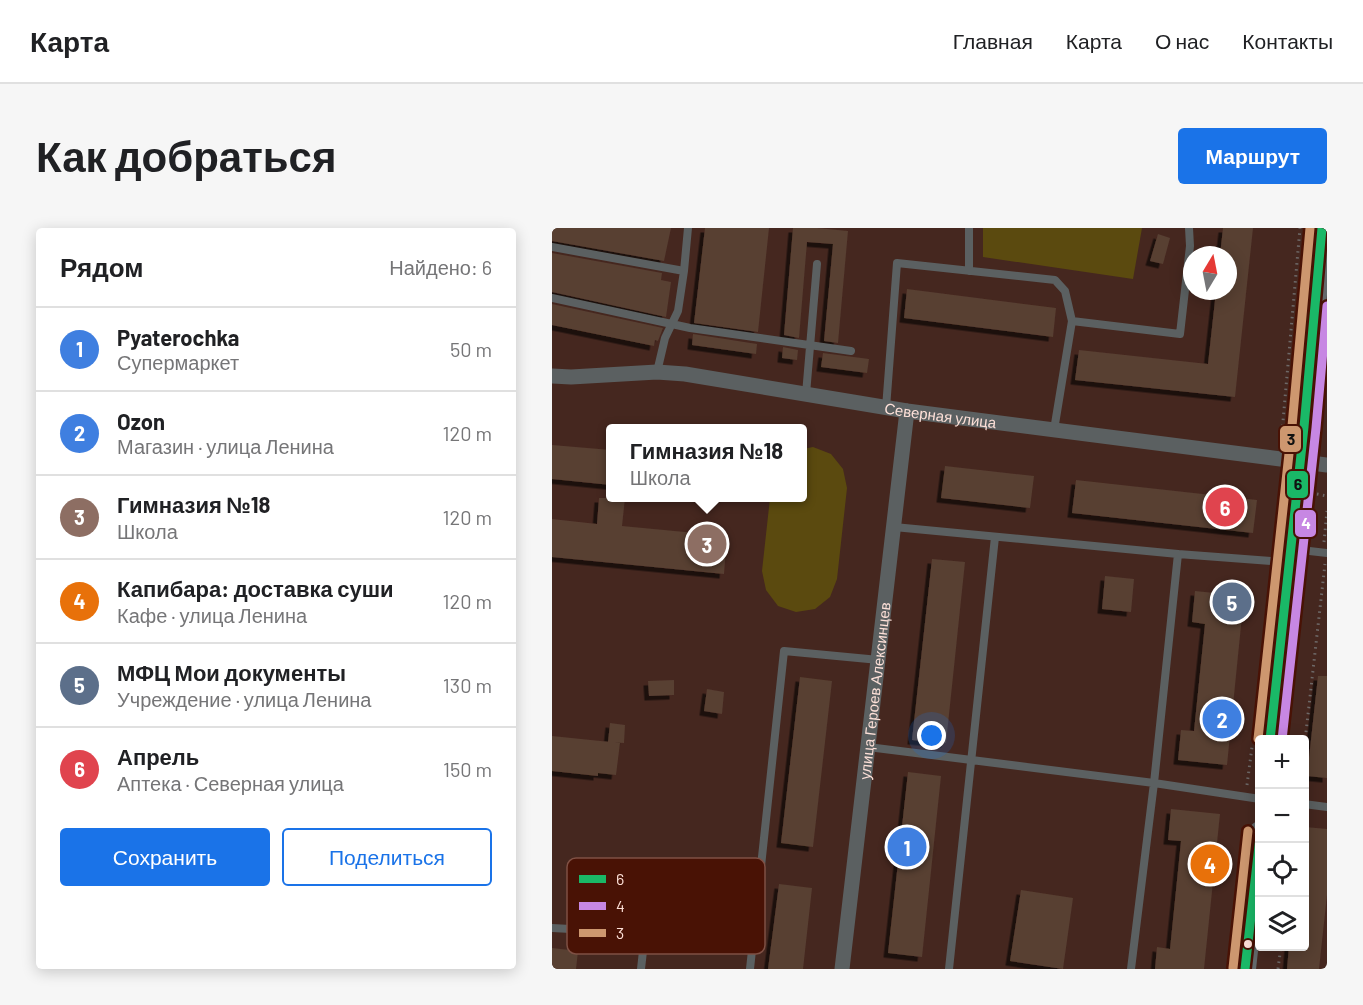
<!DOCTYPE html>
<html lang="ru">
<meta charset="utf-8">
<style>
:root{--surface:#fff;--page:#f6f6f6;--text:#202124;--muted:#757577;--line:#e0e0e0;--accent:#1a73e8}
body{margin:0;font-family:Barlow,sans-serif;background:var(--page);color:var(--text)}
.controls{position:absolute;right:18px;bottom:18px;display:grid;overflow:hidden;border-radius:6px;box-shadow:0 3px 15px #0003}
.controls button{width:54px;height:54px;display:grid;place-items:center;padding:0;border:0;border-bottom:2px solid var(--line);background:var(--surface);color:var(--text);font:30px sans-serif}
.compass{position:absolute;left:631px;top:18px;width:54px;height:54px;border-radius:50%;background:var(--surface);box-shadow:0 3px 15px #0003;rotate:10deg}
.you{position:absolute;left:380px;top:508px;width:21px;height:21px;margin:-15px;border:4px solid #fff;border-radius:50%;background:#1a73e8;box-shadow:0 0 0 9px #1a73e833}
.badge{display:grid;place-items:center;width:39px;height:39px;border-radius:50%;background:var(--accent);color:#fff;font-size:20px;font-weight:700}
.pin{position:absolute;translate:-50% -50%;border:3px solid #fff;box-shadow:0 2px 6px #0006}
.popup{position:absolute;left:54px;top:196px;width:201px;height:78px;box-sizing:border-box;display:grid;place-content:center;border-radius:6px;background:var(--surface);filter:drop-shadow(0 2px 4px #0005);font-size:20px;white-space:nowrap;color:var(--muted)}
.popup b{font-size:22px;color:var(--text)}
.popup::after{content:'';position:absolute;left:50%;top:100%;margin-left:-12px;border:12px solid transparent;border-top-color:var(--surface)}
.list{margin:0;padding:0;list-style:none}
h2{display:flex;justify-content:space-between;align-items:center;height:78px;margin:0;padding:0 24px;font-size:26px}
h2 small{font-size:20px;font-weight:400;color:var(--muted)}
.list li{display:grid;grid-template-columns:39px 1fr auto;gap:18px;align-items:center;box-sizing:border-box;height:84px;padding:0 24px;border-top:2px solid var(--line)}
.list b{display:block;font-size:22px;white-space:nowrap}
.list p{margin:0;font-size:20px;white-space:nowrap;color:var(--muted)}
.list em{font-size:20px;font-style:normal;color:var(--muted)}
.actions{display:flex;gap:12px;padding:18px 24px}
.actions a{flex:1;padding:14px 0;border:2px solid var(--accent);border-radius:6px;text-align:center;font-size:21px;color:var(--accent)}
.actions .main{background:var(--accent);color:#fff}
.icon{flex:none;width:33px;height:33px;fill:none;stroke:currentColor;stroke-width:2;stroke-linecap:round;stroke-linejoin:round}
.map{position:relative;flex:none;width:775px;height:741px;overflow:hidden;border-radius:6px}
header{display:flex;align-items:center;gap:36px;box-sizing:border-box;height:84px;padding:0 30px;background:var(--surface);border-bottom:2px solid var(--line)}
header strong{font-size:28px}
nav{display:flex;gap:33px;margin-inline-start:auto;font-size:21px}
.intro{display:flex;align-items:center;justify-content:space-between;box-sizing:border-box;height:144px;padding:0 36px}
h1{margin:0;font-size:42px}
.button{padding:15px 27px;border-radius:6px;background:var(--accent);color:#fff;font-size:21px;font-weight:700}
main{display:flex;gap:36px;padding:0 36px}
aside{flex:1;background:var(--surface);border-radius:6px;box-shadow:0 3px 15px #0003}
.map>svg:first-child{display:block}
.green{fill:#5b4a0f}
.building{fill:#583f32;filter:url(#shadow)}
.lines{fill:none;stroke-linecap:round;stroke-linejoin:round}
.path{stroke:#6e6968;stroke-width:3;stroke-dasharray:1.5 4.5;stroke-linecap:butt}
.lane{stroke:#5b6061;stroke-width:8}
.street{stroke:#5b6061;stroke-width:15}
.secondary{stroke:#636a6c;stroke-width:22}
.bus-1-casing{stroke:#491205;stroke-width:14}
.bus-2-casing{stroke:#491205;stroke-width:14}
.bus-3-casing{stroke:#491205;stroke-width:14}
.bus-1{stroke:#1ab867;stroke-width:9}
.bus-2{stroke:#c787e3;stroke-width:9}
.bus-3{stroke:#cd976f;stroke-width:9}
.bus-dot{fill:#fde0d8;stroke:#491205;stroke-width:2}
.labels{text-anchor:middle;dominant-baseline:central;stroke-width:4.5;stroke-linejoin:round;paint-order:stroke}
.street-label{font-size:15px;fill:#fde0d8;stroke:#491205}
.key{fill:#491205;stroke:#7f5044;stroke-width:1.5}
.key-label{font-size:16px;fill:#fde0d8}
.line-badge{stroke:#491205;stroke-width:2}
.badge-label{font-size:16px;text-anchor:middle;font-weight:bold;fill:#fff}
.pale-badge-label{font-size:16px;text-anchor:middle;font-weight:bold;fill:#111}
</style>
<header>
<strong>Карта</strong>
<nav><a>Главная</a><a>Карта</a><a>О нас</a><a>Контакты</a></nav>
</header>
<div class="intro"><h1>Как добраться</h1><a class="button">Маршрут</a></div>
<main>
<aside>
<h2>Рядом<small>Найдено: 6</small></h2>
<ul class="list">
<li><span class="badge" style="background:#3f7fe0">1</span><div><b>Pyaterochka</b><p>Супермаркет</p></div><em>50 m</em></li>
<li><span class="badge" style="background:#3f7fe0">2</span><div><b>Ozon</b><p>Магазин · улица Ленина</p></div><em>120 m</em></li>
<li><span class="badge" style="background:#8d6e63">3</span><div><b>Гимназия №18</b><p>Школа</p></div><em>120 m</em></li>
<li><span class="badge" style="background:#e8710a">4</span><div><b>Капибара: доставка суши</b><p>Кафе · улица Ленина</p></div><em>120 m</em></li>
<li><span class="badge" style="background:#5c6f8a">5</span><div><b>МФЦ Мои документы</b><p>Учреждение · улица Ленина</p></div><em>130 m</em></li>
<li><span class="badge" style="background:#e0444e">6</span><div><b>Апрель</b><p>Аптека · Северная улица</p></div><em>150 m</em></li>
</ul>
<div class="actions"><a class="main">Сохранить</a><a>Поделиться</a></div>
</aside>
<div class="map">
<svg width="775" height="741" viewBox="0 0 775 741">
<defs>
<filter id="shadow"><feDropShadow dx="-4.5" dy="4.5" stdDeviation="0" flood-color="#0009"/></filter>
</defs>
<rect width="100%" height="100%" fill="#45271f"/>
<path class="green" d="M 431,0 L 590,0 L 581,51 L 431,29 Z
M 261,219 L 279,226 L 291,241 L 295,260 L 285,351 L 278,369 L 263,381 L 244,384 L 226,378 L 214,362 L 210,343 L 218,270 L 251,270 L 251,221 Z"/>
<path class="building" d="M 0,0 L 119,0 L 112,33 L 0,13 Z
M 153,0 L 217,0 L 206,104 L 142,95 Z
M 241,0 L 265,0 L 296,3 L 286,115 L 272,113 L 281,16 L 255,14 L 247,110 L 232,107 Z
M 671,0 L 701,0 L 683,169 L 523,152 L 527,122 L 656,136 L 664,63 L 676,63 L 676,27 L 668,27 Z
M 606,6 L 618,10 L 611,36 L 598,33 Z
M 0,25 L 110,45 L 109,52 L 119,54 L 114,89 L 0,64 Z
M 355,61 L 504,80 L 501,109 L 352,90 Z
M 0,76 L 111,100 L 106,113 L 103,112 L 102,118 L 0,97 Z
M 141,106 L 205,116 L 204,126 L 140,117 Z
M 231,119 L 246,122 L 245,132 L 230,130 Z
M 271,125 L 317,131 L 315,145 L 269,139 Z
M 0,217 L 59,222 L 59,257 L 0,251 Z
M 393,238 L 482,248 L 478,280 L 389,270 Z
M 524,252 L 705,272 L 701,305 L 520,285 Z
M 47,270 L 73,270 L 70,298 L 175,308 L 172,346 L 0,329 L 0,291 L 45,296 Z
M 380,331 L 413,334 L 394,515 L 360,512 Z
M 553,348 L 582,351 L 579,384 L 550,381 Z
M 643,363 L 692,368 L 675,537 L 626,532 L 629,502 L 642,503 L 653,396 L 640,394 Z
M 766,448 L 775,448 L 775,550 L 755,548 Z
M 248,449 L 280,453 L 261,619 L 229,615 Z
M 122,452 L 122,467 L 97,468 L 96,453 Z
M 155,461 L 172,464 L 170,486 L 152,483 Z
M 58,495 L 73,497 L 72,515 L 56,514 Z
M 0,508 L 68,515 L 64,547 L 46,545 L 46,548 L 0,543 Z
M 356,544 L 389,548 L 370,729 L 336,725 Z
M 619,581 L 668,586 L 652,741 L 603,741 L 605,719 L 618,721 L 629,613 L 616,612 Z
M 753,599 L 775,601 L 775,667 L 767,741 L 735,741 L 737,718 L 753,718 Z
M 227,656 L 260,660 L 251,741 L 216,741 Z
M 469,662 L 521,670 L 511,741 L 458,733 Z
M 0,720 L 26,723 L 24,741 L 0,741 Z"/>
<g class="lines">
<path class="path" d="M 729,216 L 748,0
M 765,266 L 775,268
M 772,314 L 775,283
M 752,522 L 773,336
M 695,557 L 700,519
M 726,741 L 729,718"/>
<path class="lane" d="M 417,0 L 417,43
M 0,19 L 132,43
M 0,70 L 138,100 L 299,123
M 520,93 L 628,106 L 638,18 L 637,0
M 105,144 L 113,110 L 126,83 L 132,43 L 136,0
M 254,166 L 265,36
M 334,180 L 345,35 L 503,52 L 513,63 L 520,93 L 502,202
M 342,299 L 626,326 L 719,333 L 735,337
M 740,321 L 775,325
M 316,519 L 602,555 L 708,571
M 752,576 L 775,579
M 0,700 L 93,705 L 202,715
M 89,741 L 93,705
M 198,741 L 232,423 L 327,432
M 397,741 L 443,309
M 579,741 L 602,555 L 626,326"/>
<g class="street">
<path id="s1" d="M 0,148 L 19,149 L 105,144 L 133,146 L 355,183 L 775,237"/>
<path id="s2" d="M 290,741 L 355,183"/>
</g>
<path class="secondary" d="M 718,512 L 752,199 L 770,0
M 693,741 L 708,604"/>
<g class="bus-1-casing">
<path id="bus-1" d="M 718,512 L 752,199 L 770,0
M 693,741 L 708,609"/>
</g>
<g class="bus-2-casing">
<path id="bus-2" d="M 730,512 L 764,200 L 775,78"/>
</g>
<g class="bus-3-casing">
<path id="bus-3" d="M 706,511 L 740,198 L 758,0
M 681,740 L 696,603"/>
</g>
<use href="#bus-1" class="bus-1"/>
<use href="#bus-2" class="bus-2"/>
<use href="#bus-3" class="bus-3"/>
</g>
<circle class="bus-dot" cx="696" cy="716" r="5"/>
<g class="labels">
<g class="street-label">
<text stroke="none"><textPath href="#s1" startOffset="392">Северная улица</textPath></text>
<text stroke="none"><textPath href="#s2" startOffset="280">улица Героев Алексинцев</textPath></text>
</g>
</g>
<rect x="15" y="630" width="198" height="96" rx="9" class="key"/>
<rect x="27" y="647" width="27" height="8" fill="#1ab867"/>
<rect x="27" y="674" width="27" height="8" fill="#c787e3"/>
<rect x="27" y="701" width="27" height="8" fill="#cd976f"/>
<g class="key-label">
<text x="64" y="657">6</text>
<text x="64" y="684">4</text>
<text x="64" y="711">3</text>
</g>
<g class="line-badge">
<rect x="727" y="197" width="23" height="28" rx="6" fill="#cd976f"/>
<rect x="734" y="242" width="23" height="29" rx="6" fill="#1ab867"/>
<rect x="742" y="281" width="23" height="29" rx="6" fill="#c787e3"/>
</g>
<g class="badge-label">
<text x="754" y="301">4</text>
</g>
<g class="pale-badge-label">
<text x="739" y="217">3</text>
<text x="746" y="262">6</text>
</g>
</svg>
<div class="controls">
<button>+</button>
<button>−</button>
<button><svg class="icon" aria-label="locate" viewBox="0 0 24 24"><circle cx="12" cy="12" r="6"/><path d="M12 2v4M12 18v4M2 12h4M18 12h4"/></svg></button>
<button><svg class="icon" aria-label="layers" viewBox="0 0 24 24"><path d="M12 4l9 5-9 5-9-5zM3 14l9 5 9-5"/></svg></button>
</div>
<svg class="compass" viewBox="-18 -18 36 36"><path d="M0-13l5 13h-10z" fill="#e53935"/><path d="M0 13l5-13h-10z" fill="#757577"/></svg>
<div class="you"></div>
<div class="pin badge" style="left:355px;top:619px;background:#3f7fe0">1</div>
<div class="pin badge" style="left:670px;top:491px;background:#3f7fe0">2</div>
<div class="pin badge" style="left:155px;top:316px;background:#8d6e63">3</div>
<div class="popup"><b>Гимназия №18</b>Школа</div>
<div class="pin badge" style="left:658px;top:636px;background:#e8710a">4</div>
<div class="pin badge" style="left:680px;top:374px;background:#5c6f8a">5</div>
<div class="pin badge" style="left:673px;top:279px;background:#e0444e">6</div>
</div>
</main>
